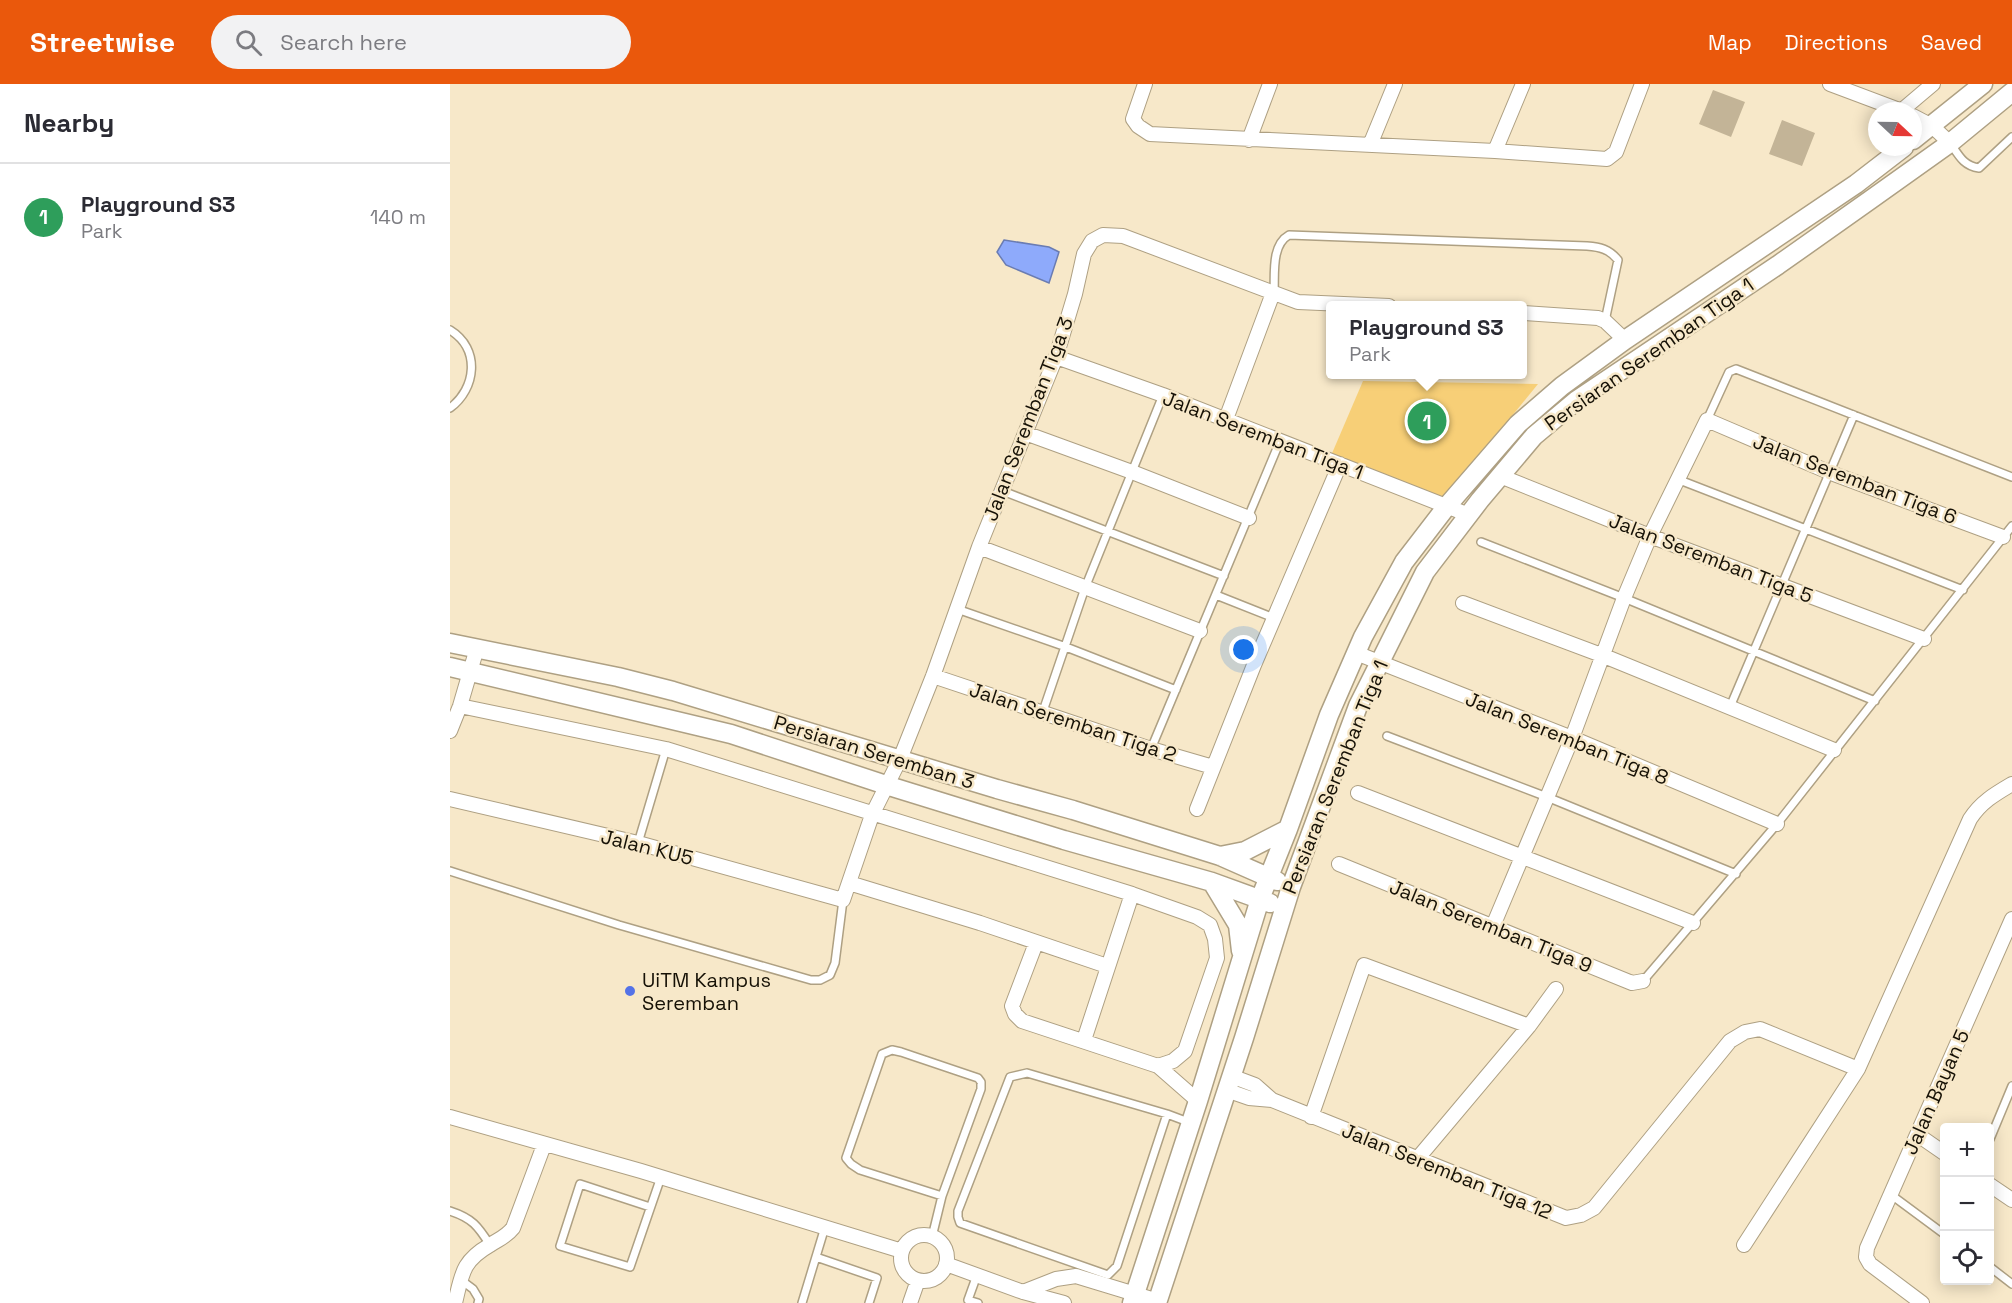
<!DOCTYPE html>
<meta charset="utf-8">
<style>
:root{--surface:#fff;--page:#f2f2f3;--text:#2b2b33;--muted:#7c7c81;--line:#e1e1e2;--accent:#ea580c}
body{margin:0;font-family:"Space Grotesk",sans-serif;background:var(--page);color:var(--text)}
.controls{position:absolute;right:18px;bottom:18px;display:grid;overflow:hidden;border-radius:6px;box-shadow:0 3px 15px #0003}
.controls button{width:54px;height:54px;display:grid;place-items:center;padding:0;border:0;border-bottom:2px solid var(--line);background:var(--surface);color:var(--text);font:30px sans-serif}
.compass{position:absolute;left:1418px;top:18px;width:54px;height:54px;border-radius:50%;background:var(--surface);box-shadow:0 3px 15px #0003;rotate:112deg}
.you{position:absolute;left:794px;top:566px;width:21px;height:21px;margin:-15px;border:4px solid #fff;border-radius:50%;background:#1a73e8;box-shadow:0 0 0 9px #1a73e833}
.badge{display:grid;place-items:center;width:39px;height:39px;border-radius:50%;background:var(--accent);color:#fff;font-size:20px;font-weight:700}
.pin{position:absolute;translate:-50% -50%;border:3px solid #fff;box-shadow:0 2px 6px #0006}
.popup{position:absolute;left:876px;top:217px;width:201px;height:78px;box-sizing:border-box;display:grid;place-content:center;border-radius:6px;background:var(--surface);filter:drop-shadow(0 2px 4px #0005);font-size:20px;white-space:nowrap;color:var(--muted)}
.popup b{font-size:22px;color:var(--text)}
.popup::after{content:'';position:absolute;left:50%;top:100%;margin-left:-12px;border:12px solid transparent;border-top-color:var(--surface)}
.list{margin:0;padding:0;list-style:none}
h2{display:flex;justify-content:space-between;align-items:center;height:78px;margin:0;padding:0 24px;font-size:26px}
h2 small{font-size:20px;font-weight:400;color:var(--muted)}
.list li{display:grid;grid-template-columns:39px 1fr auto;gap:18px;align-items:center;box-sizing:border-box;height:108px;padding:0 24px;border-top:2px solid var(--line)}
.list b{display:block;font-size:22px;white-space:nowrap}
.list p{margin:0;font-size:20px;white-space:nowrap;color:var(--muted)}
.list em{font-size:20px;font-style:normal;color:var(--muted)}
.icon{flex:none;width:33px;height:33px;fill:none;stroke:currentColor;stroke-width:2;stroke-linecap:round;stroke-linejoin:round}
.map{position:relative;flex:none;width:1562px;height:1219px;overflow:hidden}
header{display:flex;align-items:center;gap:36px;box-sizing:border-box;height:84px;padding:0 30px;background:var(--accent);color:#fff}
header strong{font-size:28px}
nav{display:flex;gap:33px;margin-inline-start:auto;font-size:21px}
.search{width:420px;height:54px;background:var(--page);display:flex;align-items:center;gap:15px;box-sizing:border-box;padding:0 21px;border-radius:33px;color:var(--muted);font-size:22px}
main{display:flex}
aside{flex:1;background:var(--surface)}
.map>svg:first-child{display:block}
.green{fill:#f7cf77}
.water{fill:#8eaafb;stroke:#6a7cb2;stroke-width:1.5}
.building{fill:#c3b497}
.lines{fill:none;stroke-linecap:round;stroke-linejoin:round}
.lane-casing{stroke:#aea083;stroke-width:10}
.street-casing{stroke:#aea083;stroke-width:16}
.secondary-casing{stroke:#aea083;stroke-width:21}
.lane{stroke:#fff;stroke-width:7}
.street{stroke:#fff;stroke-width:14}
.secondary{stroke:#fff;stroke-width:18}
.poi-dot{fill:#5472e7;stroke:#f7e8c9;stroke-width:2}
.labels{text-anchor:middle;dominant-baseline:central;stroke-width:5;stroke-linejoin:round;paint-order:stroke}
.street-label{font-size:20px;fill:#161106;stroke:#f7e8c9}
.poi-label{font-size:20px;fill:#161106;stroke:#f7e8c9;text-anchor:start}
</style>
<header>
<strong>Streetwise</strong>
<div class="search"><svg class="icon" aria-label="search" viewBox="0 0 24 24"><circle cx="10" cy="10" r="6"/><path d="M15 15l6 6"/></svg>Search here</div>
<nav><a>Map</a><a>Directions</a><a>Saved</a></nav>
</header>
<main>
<aside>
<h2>Nearby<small></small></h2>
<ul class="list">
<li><span class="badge" style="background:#2e9e5b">1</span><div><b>Playground S3</b><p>Park</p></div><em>140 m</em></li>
</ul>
</aside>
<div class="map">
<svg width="1562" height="1219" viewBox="0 0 1562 1219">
<rect width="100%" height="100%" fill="#f7e8c9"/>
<path class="green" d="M 913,297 L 1088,300 L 994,415 L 880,374 Z"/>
<path class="water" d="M 554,156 L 599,163 L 609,168 L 599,199 L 556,181 L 547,168 Z"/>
<path class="building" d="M 1263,6 L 1295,18 L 1281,53 L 1249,40 Z
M 1332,36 L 1365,49 L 1352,82 L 1319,70 Z"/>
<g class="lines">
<g class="lane-casing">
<path id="lane" d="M 1501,60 C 1509,72 1514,82 1529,84 L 1562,53
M 824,208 C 825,190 821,161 839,151 L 1137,162 C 1150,163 1159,165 1168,176 L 1155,237
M 0,246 C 31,265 26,305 0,324
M 1257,336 L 1279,288 L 1286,285 L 1562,393
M 1227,395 L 1513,506
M 550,406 L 774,492
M 1031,458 L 1174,514 L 1425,617
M 766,511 L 824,534
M 507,525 L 616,563 L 726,606
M 1280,623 L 1404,331
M 592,630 L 635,504 L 713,311
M 937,652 L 1097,713 L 1286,790
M 701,665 L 830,357
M 188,759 L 216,665
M 0,787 L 169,841 L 361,896 L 370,896 L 380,891 L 385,879 L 393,816
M 1193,897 L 1327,740 L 1562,442
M 717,1030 L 667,1182 L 658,1191 L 510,1139 L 508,1133 L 508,1127 L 560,993 L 577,989 L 717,1030 L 741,1039
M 1540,1055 L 1562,1002
M 1440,1110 L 1494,1150
M 200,1123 L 130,1100 L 110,1162 L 180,1183 L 211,1093
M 0,1127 C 22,1134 28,1142 40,1161
M 482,1153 L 492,1112 L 531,1005 L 531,998 L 528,994 L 451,968 L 442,966 L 432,970 L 396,1074 L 401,1080 L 410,1086 L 492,1112
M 366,1173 L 427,1194 L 419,1219
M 1540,1183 L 1562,1200
M 527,1191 L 518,1216 L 528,1219
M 11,1196 L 23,1205 L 29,1215 L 28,1219
M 352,1219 L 375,1143"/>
</g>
<g class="street-casing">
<path id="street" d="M 695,0 L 683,35 L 688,42 L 700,50 L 1045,67 L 1157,75 L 1166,68 L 1192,0
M 1380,0 L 1452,27
M 1451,27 L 1483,0
M 1463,32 L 1482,42 L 1500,59
M 799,56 L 820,0
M 920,61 L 945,0
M 1045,67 L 1073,0
M 1073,229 L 1148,234 L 1155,237 L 1175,256
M 606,273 L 713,311 L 1019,431
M 776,335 L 823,209
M 575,349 L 682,388 L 799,434
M 1050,392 L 1200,452 L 1474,555
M 529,463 L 750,547
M 1013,519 L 1154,572 L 1384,666
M 906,569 L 1122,654 L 1327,740
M 483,592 L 701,665 L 763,683
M 10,622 L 216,665 L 682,810 L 747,833 L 760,841 L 765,855 L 767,874 L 735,967 L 723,977 L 708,982
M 0,647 L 10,622 L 27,564
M 908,709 L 1243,839
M 0,715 L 188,759 L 393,816 L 422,731 L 450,675 L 483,592 L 529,463 L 606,273 L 625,210 L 634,170 L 642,157 L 653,151 L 673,152 L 848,218 L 939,222
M 747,725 L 804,581 L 890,380
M 889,780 L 1182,899 L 1193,897
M 399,799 L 530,839 L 657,882
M 1043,842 L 1122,654 L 1174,514 L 1200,452 L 1257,336 L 1381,389 L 1553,453
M 586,859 L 562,922 L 565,930 L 572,937 L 708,982 L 748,1017
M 634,956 L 682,810
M 781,992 L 805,1001 L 822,1016 L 1116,1134 L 1131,1131 L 1144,1124 L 1280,957 L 1295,948 L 1310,945 L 1408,985
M 776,1006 L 799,1014 L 822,1016
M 0,1033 L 191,1087 L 452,1167
M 861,1033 L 914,881 L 1079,942
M 1468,1051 L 1494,1069
M 968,1074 L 1079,942 L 1106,905
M 1540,1101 L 1562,1116
M451 1174a23 23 0 1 1 46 0a23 23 0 1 1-46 0Z
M 1294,1161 L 1408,985 L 1520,735 C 1531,718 1545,710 1562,700
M 496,1180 L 573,1208 L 614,1219
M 573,1208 L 606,1195 L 626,1192 L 708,1217
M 5,1219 C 12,1190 12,1177 40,1161 C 49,1155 56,1153 63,1144 L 94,1061
M 460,1219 L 468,1196
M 1472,1219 L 1420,1180 L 1416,1173 L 1417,1164 L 1562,835"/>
</g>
<g class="secondary-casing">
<path id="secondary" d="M 1463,56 L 1533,0
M 0,559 L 168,593 L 223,607 L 547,705 L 623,726 L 770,772 L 827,797
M 0,583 L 281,650 L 439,702 L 614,756 L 762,798 L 820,819
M 770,772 L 795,767 L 838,745
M 762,798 L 788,841 L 791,867
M 682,1219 L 748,1017 L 810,815 L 838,745 L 879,631 L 913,553 L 954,478 L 997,422 L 1068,340 L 1112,302 L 1175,256 L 1406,100 L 1454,63
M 707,1219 L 794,954 L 841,803 L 908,622 L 975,488 L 1030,416 L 1084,352 L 1127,316 L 1328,181 L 1420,116 L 1500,59 L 1562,8"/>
</g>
<use href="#lane" class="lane"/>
<use href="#street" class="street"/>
<use href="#secondary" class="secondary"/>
</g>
<circle class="poi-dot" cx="180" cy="907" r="6"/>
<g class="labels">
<g class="street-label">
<text transform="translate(1199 270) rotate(-35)">Persiaran Seremban Tiga 1</text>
<text transform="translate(578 335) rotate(-69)">Jalan Seremban Tiga 3</text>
<text transform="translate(813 351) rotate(21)">Jalan Seremban Tiga 1</text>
<text transform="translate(1405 395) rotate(21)">Jalan Seremban Tiga 6</text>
<text transform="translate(1261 474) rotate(21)">Jalan Seremban Tiga 5</text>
<text transform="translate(623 638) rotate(18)">Jalan Seremban Tiga 2</text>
<text transform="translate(1117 654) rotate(22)">Jalan Seremban Tiga 8</text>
<text transform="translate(424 668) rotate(17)">Persiaran Seremban 3</text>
<text transform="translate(885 693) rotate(-68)">Persiaran Seremban Tiga 1</text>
<text transform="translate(197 763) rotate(14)">Jalan KU5</text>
<text transform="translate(1041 842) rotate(22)">Jalan Seremban Tiga 9</text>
<text transform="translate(1486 1008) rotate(-66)">Jalan Bayan 5</text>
<text transform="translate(997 1087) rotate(22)">Jalan Seremban Tiga 12</text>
</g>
<g class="poi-label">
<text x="192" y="896">UiTM Kampus<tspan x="192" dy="23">Seremban</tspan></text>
</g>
</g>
</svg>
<div class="controls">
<button>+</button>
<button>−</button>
<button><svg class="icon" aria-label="locate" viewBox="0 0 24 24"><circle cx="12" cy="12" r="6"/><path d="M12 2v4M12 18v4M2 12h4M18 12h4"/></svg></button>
</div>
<svg class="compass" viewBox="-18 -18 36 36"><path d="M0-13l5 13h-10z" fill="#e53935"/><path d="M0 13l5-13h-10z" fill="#7c7c81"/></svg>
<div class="you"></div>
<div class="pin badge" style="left:977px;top:337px;background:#2e9e5b">1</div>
<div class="popup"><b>Playground S3</b>Park</div>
</div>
</main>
